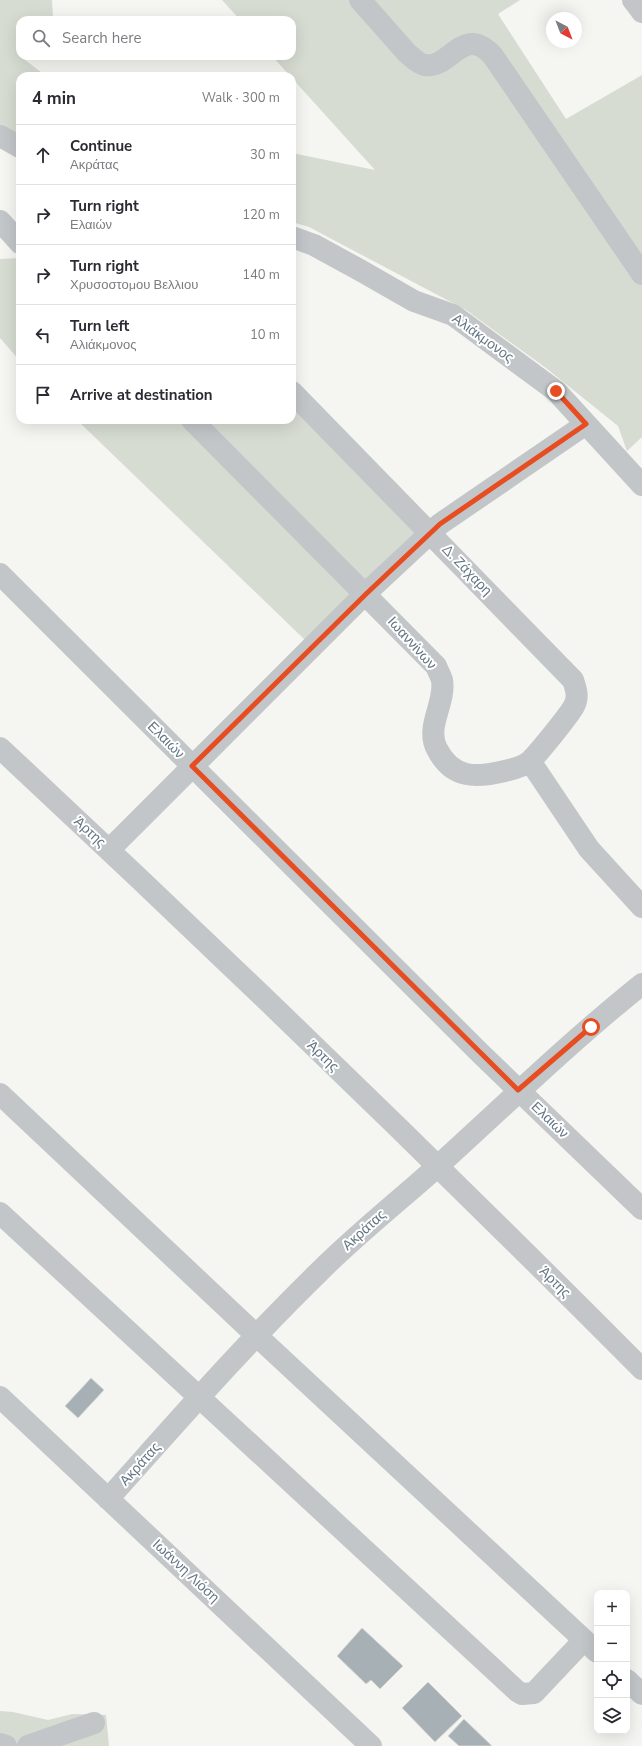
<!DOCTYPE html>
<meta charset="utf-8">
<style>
:root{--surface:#fff;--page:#f2f2f3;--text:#2b2b33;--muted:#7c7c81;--line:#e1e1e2}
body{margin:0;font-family:"Nunito Sans",sans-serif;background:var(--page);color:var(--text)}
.controls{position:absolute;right:12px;bottom:12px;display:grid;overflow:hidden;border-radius:8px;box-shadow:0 4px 16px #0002}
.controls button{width:36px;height:36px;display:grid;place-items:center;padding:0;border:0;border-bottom:1px solid var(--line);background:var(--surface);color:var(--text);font:20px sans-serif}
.compass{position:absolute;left:546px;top:12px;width:36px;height:36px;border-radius:50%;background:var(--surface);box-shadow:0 4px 16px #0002;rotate:138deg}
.stop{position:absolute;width:12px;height:12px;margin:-9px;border:3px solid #e74d20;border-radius:50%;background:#fff}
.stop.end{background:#e74d20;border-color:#fff;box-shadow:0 1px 4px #0008}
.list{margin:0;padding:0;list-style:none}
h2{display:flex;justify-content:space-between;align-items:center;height:52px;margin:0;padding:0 16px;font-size:17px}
h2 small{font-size:13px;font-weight:400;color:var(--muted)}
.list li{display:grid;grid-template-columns:26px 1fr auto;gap:12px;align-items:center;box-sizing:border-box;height:60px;padding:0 16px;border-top:1px solid var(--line)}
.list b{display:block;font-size:15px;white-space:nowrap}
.list p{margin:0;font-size:13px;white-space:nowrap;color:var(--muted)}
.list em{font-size:13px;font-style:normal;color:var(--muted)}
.icon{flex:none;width:22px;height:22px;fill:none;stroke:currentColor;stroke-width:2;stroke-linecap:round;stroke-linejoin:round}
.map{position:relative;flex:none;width:642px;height:1746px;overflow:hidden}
.search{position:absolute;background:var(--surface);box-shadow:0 4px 16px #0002;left:16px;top:16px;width:280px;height:44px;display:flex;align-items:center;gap:10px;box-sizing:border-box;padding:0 14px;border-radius:12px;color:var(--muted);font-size:15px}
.panel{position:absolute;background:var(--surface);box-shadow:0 4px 16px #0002;left:16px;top:72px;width:280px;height:352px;border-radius:12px}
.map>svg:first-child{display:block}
.green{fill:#d6dcd2}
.building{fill:#a7b0b5;stroke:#d7d7d4}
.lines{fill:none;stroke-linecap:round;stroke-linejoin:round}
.street{stroke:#c2c6c9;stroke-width:22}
.route{stroke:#e74d20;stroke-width:5}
.labels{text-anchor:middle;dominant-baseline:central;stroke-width:4;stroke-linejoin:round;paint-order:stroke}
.street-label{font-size:14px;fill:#637583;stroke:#fff}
</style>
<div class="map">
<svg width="642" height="1746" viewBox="0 0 642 1746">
<rect width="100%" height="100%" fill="#f5f5f1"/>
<path class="green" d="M 0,0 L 52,0 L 53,16 L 50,20 L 20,20 L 20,56 L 46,76 L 20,76 L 20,135 L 0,125 Z
M 222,0 L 520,0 L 498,14 L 566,119 L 642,75 L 642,437 L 627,451 L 618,426 L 546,368 L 466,310 L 309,227 L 292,222 L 292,153 L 375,170 L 272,56 L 292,56 L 292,20 L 240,20 Z
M 20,258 L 20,361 L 0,338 L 0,259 Z
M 292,383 L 427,524 L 306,641 L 77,420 L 292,420 Z
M 0,1711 L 13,1712 L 48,1720 L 72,1714 L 106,1715 L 109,1746 L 0,1746 Z"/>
<path class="building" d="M 91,1378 L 104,1390 L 78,1418 L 65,1406 Z
M 362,1628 L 403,1666 L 380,1689 L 371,1680 L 366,1684 L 337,1656 Z
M 428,1682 L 462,1716 L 435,1742 L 402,1708 Z
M 464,1719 L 492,1746 L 459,1746 L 448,1736 Z"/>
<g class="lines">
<path class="street" d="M 360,0 L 407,53 C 412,57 418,64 425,65 C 451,69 463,23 493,56 L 642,274
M 633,0 L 642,12
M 0,136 L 20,147
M 0,221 L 20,243
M 292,237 L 314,245 L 358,269 L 414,301 L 453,315 L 556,391 L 642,485
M 192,420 L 436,666 C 438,671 441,676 442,680 C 446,703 425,727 437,749 C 452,779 476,778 505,771 C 513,769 523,767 530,761 C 537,755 570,714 574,706 C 579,697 576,689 573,680 L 292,392
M 0,574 L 480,1053 L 642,1209
M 0,748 C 218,951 432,1158 642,1369
M 530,761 L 589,849 L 642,907
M 109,850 L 365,594 L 440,524 L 586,424
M 0,1094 L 257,1336 L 597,1652
M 0,1213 L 517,1691 L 522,1694 L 534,1693 L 584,1640
M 0,1397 L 371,1746
M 108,1499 C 177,1422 245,1344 319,1272 C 357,1234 399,1201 439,1165 C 506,1104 571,1041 642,984
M 627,1680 L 642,1694
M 0,1744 L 6,1746
M 28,1746 L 94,1723"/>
</g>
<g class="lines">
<path class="route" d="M 556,391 L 586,424 L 440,524 L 366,594 L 192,766 L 518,1090 L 591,1027"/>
</g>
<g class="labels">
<g class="street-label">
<text transform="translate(483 338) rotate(36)">Αλιάκμονος</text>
<text transform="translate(467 570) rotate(46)">Δ. Ζάχαρη</text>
<text transform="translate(412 643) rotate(48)">Ιωαννίνων</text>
<text transform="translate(166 740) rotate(45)">Ελαιών</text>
<text transform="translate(90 832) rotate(43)">Άρτης</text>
<text transform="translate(323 1056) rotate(44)">Άρτης</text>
<text transform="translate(550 1120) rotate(44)">Ελαιών</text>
<text transform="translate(364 1230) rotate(-42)">Ακράτας</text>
<text transform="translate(555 1282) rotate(45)">Άρτης</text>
<text transform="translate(140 1464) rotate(-48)">Ακράτας</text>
<text transform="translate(186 1571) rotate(43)">Ιωάννη Λιόση</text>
</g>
</g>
</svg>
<div class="controls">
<button>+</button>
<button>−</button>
<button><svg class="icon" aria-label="locate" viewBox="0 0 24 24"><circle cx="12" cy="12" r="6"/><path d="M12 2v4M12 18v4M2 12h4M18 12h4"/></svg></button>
<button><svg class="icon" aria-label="layers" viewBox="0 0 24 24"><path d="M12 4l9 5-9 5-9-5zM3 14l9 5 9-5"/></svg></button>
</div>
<svg class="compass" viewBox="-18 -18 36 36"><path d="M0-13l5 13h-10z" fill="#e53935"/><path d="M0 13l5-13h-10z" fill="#7c7c81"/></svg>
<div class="stop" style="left:591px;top:1027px"></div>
<div class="stop end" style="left:556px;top:391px"></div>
<div class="search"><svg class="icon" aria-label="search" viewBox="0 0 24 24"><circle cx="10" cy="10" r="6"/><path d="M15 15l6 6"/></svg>Search here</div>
<section class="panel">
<h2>4 min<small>Walk · 300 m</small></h2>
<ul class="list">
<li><svg class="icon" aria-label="ahead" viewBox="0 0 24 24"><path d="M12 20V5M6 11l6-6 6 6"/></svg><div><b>Continue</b><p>Ακράτας</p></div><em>30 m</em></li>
<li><svg class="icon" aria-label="right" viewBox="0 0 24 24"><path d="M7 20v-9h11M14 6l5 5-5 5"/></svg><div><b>Turn right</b><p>Ελαιών</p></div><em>120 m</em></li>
<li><svg class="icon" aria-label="right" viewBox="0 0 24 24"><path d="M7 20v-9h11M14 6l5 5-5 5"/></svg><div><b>Turn right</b><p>Χρυσοστομου Βελλιου</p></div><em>140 m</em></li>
<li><svg class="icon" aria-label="left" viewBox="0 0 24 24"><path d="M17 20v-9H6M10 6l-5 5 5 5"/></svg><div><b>Turn left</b><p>Αλιάκμονος</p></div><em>10 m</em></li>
<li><svg class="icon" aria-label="arrive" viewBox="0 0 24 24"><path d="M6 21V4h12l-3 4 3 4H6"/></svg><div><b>Arrive at destination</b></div></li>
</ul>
</section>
</div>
